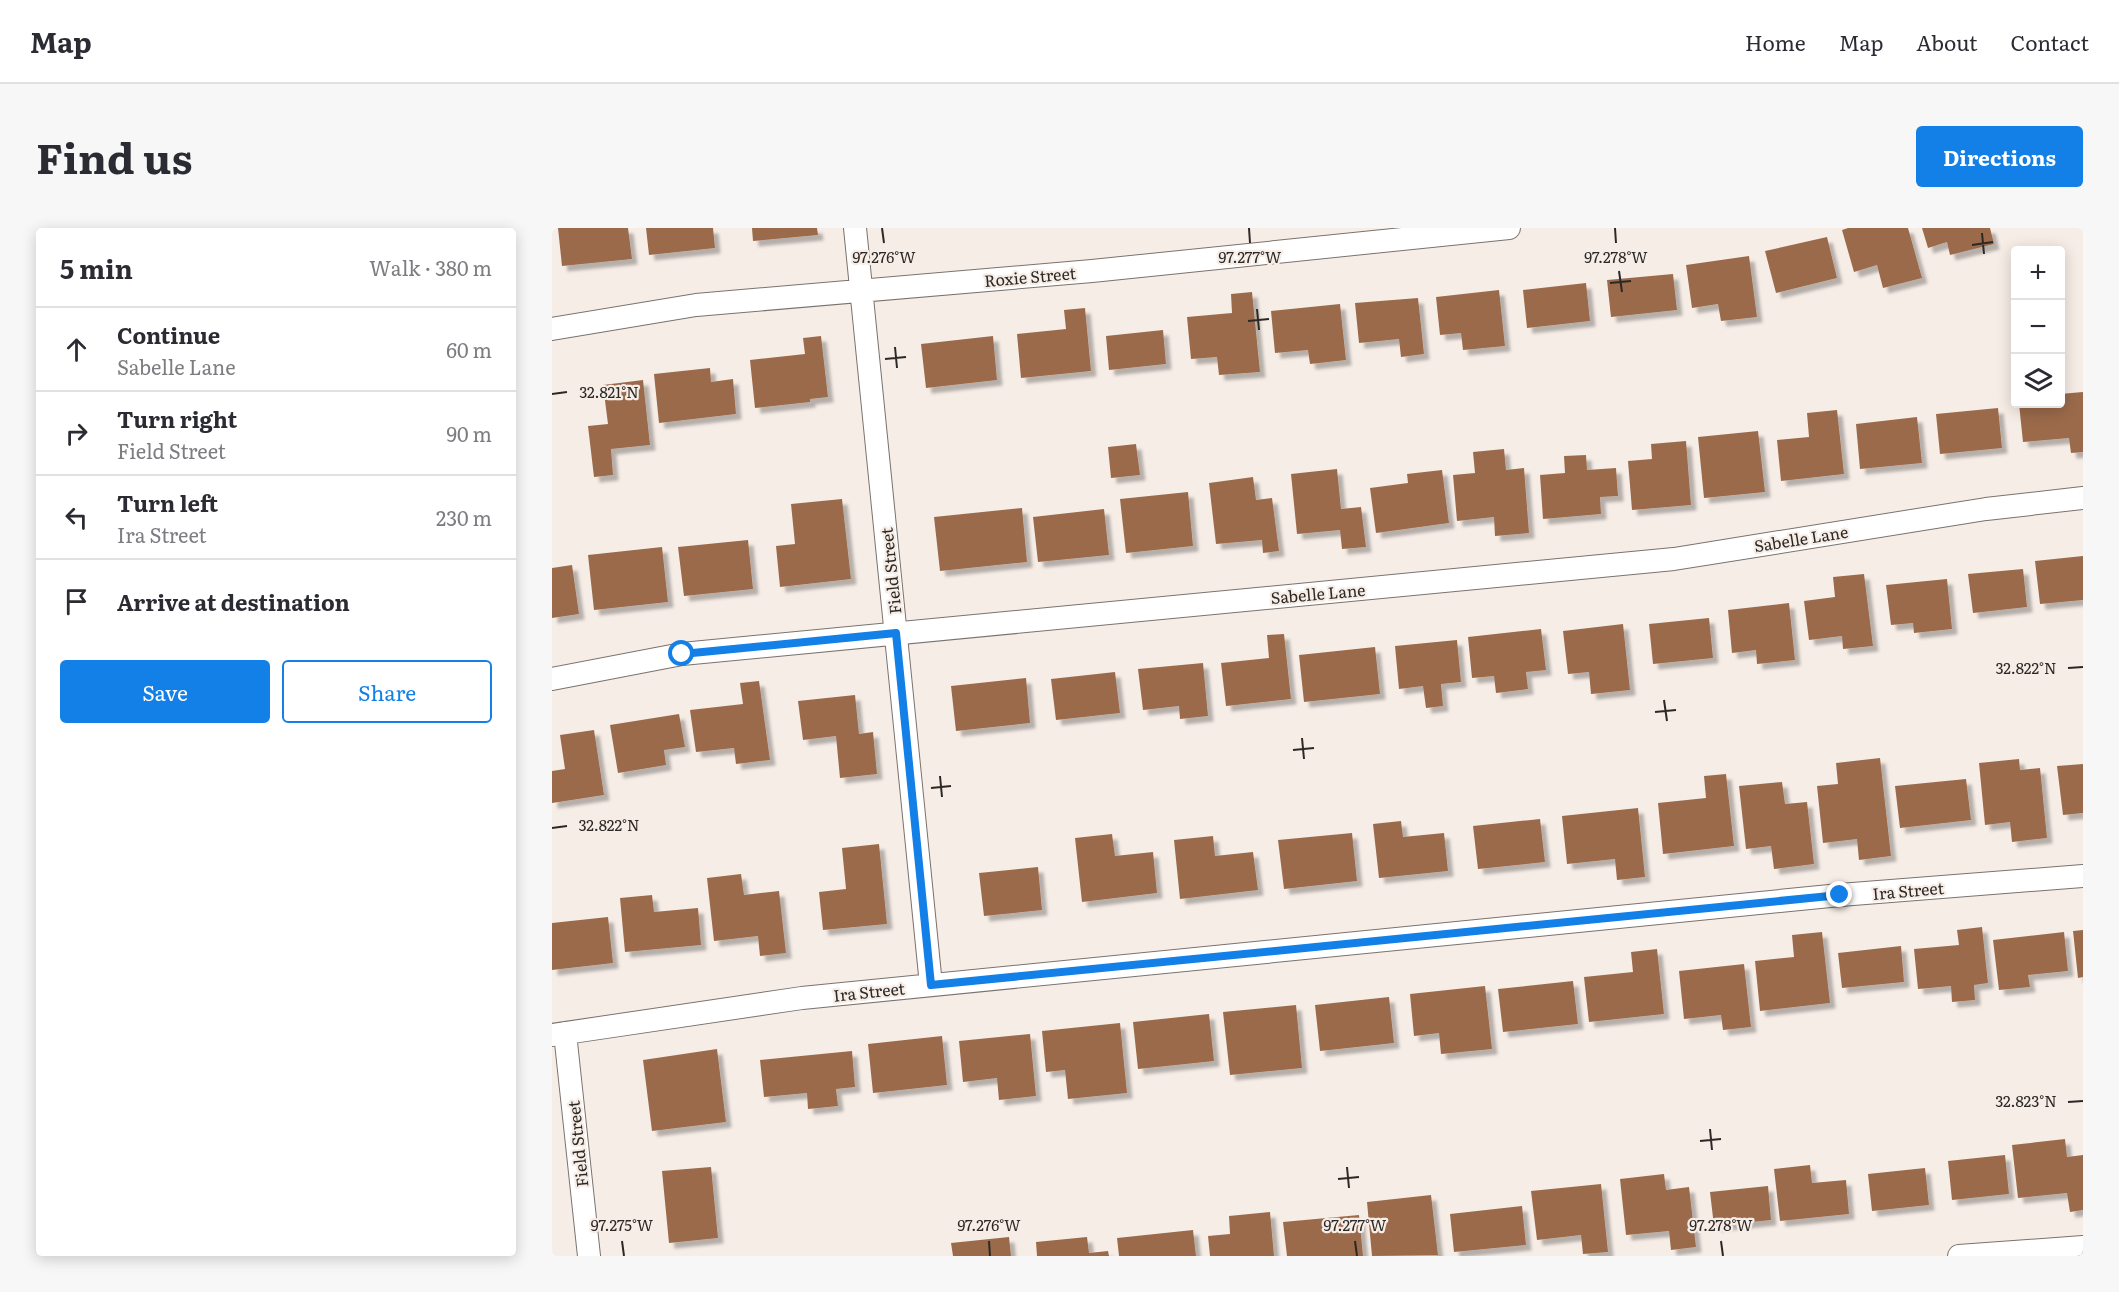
<!DOCTYPE html>
<meta charset="utf-8">
<style>
:root{--surface:#fff;--page:#f7f7f7;--text:#2b2b33;--muted:#7c7c81;--line:#e1e1e2;--accent:#1280e7}
body{margin:0;font-family:Literata,serif;background:var(--page);color:var(--text)}
.controls{position:absolute;right:18px;top:18px;display:grid;overflow:hidden;border-radius:6px;box-shadow:0 3px 15px #0003}
.controls button{width:54px;height:54px;display:grid;place-items:center;padding:0;border:0;border-bottom:2px solid var(--line);background:var(--surface);color:var(--text);font:30px sans-serif}
.stop{position:absolute;width:18px;height:18px;margin:-14px;border:4px solid #1280e7;border-radius:50%;background:#fff}
.stop.end{background:#1280e7;border-color:#fff;box-shadow:0 2px 6px #0008}
.list{margin:0;padding:0;list-style:none}
h2{display:flex;justify-content:space-between;align-items:center;height:78px;margin:0;padding:0 24px;font-size:26px}
h2 small{font-size:20px;font-weight:400;color:var(--muted)}
.list li{display:grid;grid-template-columns:39px 1fr auto;gap:18px;align-items:center;box-sizing:border-box;height:84px;padding:0 24px;border-top:2px solid var(--line)}
.list b{display:block;font-size:22px;white-space:nowrap}
.list p{margin:0;font-size:20px;white-space:nowrap;color:var(--muted)}
.list em{font-size:20px;font-style:normal;color:var(--muted)}
.actions{display:flex;gap:12px;padding:18px 24px}
.actions a{flex:1;padding:14px 0;border:2px solid var(--accent);border-radius:6px;text-align:center;font-size:21px;color:var(--accent)}
.actions .main{background:var(--accent);color:#fff}
.icon{flex:none;width:33px;height:33px;fill:none;stroke:currentColor;stroke-width:2;stroke-linecap:round;stroke-linejoin:round}
.map{position:relative;flex:none;width:1531px;height:1028px;overflow:hidden;border-radius:6px}
header{display:flex;align-items:center;gap:36px;box-sizing:border-box;height:84px;padding:0 30px;background:var(--surface);border-bottom:2px solid var(--line)}
header strong{font-size:28px}
nav{display:flex;gap:33px;margin-inline-start:auto;font-size:21px}
.intro{display:flex;align-items:center;justify-content:space-between;box-sizing:border-box;height:144px;padding:0 36px}
h1{margin:0;font-size:42px}
.button{padding:15px 27px;border-radius:6px;background:var(--accent);color:#fff;font-size:21px;font-weight:700}
main{display:flex;gap:36px;padding:0 36px}
aside{flex:1;background:var(--surface);border-radius:6px;box-shadow:0 3px 15px #0003}
.map>svg:first-child{display:block}
.building{fill:#9b6b4c;filter:url(#shadow)}
.lines{fill:none;stroke-linecap:round;stroke-linejoin:round}
.minor-casing{stroke:#7b726d;stroke-width:24}
.minor{stroke:#fff;stroke-width:22}
.route{stroke:#1280e7;stroke-width:8}
.ticks{fill:none;stroke:#2c2826;stroke-width:2}
.labels{text-anchor:middle;dominant-baseline:central;stroke-width:4.5;stroke-linejoin:round;paint-order:stroke}
.street-label{font-size:16px;fill:#2c2826;stroke:#f7ede7}
.ticks-label{font-size:15px;text-anchor:middle;fill:#2c2826;stroke:#f7ede7;stroke-width:4.5;stroke-linejoin:round;paint-order:stroke}
</style>
<header>
<strong>Map</strong>
<nav><a>Home</a><a>Map</a><a>About</a><a>Contact</a></nav>
</header>
<div class="intro"><h1>Find us</h1><a class="button">Directions</a></div>
<main>
<aside>
<h2>5 min<small>Walk · 380 m</small></h2>
<ul class="list">
<li><svg class="icon" aria-label="ahead" viewBox="0 0 24 24"><path d="M12 20V5M6 11l6-6 6 6"/></svg><div><b>Continue</b><p>Sabelle Lane</p></div><em>60 m</em></li>
<li><svg class="icon" aria-label="right" viewBox="0 0 24 24"><path d="M7 20v-9h11M14 6l5 5-5 5"/></svg><div><b>Turn right</b><p>Field Street</p></div><em>90 m</em></li>
<li><svg class="icon" aria-label="left" viewBox="0 0 24 24"><path d="M17 20v-9H6M10 6l-5 5 5 5"/></svg><div><b>Turn left</b><p>Ira Street</p></div><em>230 m</em></li>
<li><svg class="icon" aria-label="arrive" viewBox="0 0 24 24"><path d="M6 21V4h12l-3 4 3 4H6"/></svg><div><b>Arrive at destination</b></div></li>
</ul>
<div class="actions"><a class="main">Save</a><a>Share</a></div>
</aside>
<div class="map">
<svg width="1531" height="1028" viewBox="0 0 1531 1028">
<defs>
<filter id="shadow"><feDropShadow dx="5.5" dy="5.5" stdDeviation="1.5" flood-color="#0004"/></filter>
</defs>
<rect width="100%" height="100%" fill="#f7ede7"/>
<path class="building" d="M 6,0 L 76,0 L 80,31 L 10,38 Z
M 94,0 L 161,0 L 163,20 L 97,27 Z
M 200,0 L 265,0 L 266,7 L 201,13 Z
M 1296,0 L 1356,0 L 1370,50 L 1331,60 L 1325,37 L 1302,44 L 1290,2 Z
M 1370,0 L 1438,0 L 1442,16 L 1398,27 L 1395,14 L 1376,20 Z
M 1275,9 L 1285,50 L 1224,65 L 1213,23 Z
M 1197,28 L 1205,89 L 1169,93 L 1166,76 L 1140,80 L 1134,37 Z
M 1121,46 L 1125,82 L 1059,89 L 1055,52 Z
M 1034,55 L 1038,93 L 975,100 L 971,62 Z
M 947,62 L 953,118 L 911,122 L 909,105 L 888,107 L 884,69 Z
M 700,64 L 708,144 L 667,147 L 665,129 L 639,131 L 635,89 L 680,85 L 679,66 Z
M 866,70 L 872,126 L 849,129 L 847,111 L 807,115 L 803,75 Z
M 788,76 L 794,132 L 758,136 L 756,122 L 723,125 L 719,83 Z
M 533,80 L 539,143 L 469,150 L 465,106 L 514,101 L 512,82 Z
M 611,102 L 614,136 L 557,142 L 554,108 Z
M 269,108 L 276,169 L 258,171 L 258,174 L 203,180 L 198,132 L 253,126 L 251,110 Z
M 441,108 L 445,152 L 374,160 L 369,116 Z
M 158,140 L 159,154 L 181,151 L 184,186 L 107,195 L 102,146 Z
M 91,152 L 98,217 L 59,221 L 61,247 L 42,249 L 36,198 L 56,196 L 51,157 Z
M 1531,164 L 1531,224 L 1519,225 L 1517,210 L 1471,214 L 1467,176 L 1508,176 L 1508,166 Z
M 1446,180 L 1450,220 L 1388,226 L 1384,186 Z
M 1285,182 L 1292,246 L 1229,253 L 1225,212 L 1257,209 L 1255,185 Z
M 1365,189 L 1370,235 L 1308,241 L 1304,196 Z
M 1206,203 L 1213,264 L 1152,270 L 1146,209 Z
M 1134,213 L 1139,277 L 1080,282 L 1076,233 L 1100,231 L 1099,216 Z
M 584,216 L 588,247 L 559,250 L 556,219 Z
M 952,221 L 954,242 L 972,240 L 977,305 L 943,308 L 942,289 L 905,293 L 901,247 L 923,245 L 921,224 Z
M 1034,227 L 1035,242 L 1064,240 L 1066,268 L 1048,269 L 1049,286 L 991,291 L 988,247 L 1013,245 L 1012,228 Z
M 785,241 L 789,281 L 809,279 L 814,319 L 790,321 L 788,302 L 745,306 L 739,246 Z
M 890,242 L 897,295 L 824,305 L 818,260 L 856,255 L 855,246 Z
M 701,249 L 704,272 L 720,270 L 727,323 L 711,325 L 710,312 L 664,316 L 657,255 Z
M 636,264 L 641,318 L 574,325 L 568,271 Z
M 290,271 L 299,351 L 228,359 L 224,318 L 243,316 L 239,276 Z
M 470,280 L 475,334 L 388,343 L 382,289 Z
M 552,281 L 557,327 L 486,334 L 481,289 Z
M 196,312 L 201,361 L 132,368 L 126,319 Z
M 110,319 L 116,374 L 42,382 L 36,327 Z
M 1531,328 L 1531,372 L 1488,376 L 1483,333 Z
M 20,337 L 27,386 L 0,390 L 0,340 Z
M 1471,341 L 1475,379 L 1421,385 L 1416,346 Z
M 1312,346 L 1321,418 L 1291,421 L 1290,408 L 1257,412 L 1252,373 L 1283,369 L 1281,349 Z
M 1395,351 L 1400,401 L 1362,405 L 1361,395 L 1339,397 L 1334,357 Z
M 1237,375 L 1243,432 L 1205,436 L 1204,422 L 1180,425 L 1176,382 Z
M 1157,390 L 1161,430 L 1101,436 L 1097,396 Z
M 1071,396 L 1078,462 L 1039,466 L 1037,444 L 1016,446 L 1011,403 Z
M 989,401 L 994,442 L 974,444 L 976,461 L 944,465 L 942,448 L 920,450 L 916,409 Z
M 732,406 L 739,471 L 674,478 L 669,435 L 717,430 L 715,407 Z
M 905,412 L 909,454 L 889,456 L 891,478 L 874,480 L 871,458 L 847,461 L 843,418 Z
M 823,419 L 828,466 L 752,474 L 747,427 Z
M 651,435 L 656,488 L 628,491 L 627,478 L 591,482 L 586,441 Z
M 563,444 L 568,485 L 504,492 L 499,451 Z
M 474,450 L 478,495 L 404,503 L 399,458 Z
M 207,453 L 218,532 L 184,536 L 182,520 L 144,524 L 138,482 L 191,476 L 188,455 Z
M 303,467 L 307,506 L 321,504 L 325,546 L 288,550 L 284,508 L 251,512 L 246,473 Z
M 127,486 L 133,519 L 112,522 L 114,537 L 66,545 L 58,497 Z
M 42,502 L 52,567 L 0,575 L 0,543 L 13,541 L 8,507 Z
M 1328,530 L 1339,628 L 1307,632 L 1305,611 L 1271,615 L 1265,558 L 1286,556 L 1284,535 Z
M 1467,531 L 1468,542 L 1488,540 L 1495,610 L 1460,614 L 1458,594 L 1433,597 L 1427,535 Z
M 1531,536 L 1531,585 L 1511,587 L 1505,538 Z
M 1174,546 L 1182,618 L 1111,626 L 1106,575 L 1154,570 L 1152,548 Z
M 1414,551 L 1419,592 L 1348,600 L 1343,558 Z
M 1230,554 L 1233,576 L 1255,574 L 1262,636 L 1222,641 L 1219,618 L 1194,621 L 1187,558 Z
M 1086,580 L 1093,649 L 1065,652 L 1063,631 L 1015,636 L 1010,588 Z
M 988,591 L 993,634 L 926,641 L 921,598 Z
M 849,593 L 851,609 L 892,605 L 896,643 L 827,650 L 821,596 Z
M 800,605 L 805,653 L 732,661 L 726,612 Z
M 560,606 L 563,628 L 601,624 L 605,665 L 530,674 L 523,610 Z
M 661,608 L 663,628 L 701,624 L 706,662 L 628,671 L 622,612 Z
M 327,616 L 335,696 L 271,702 L 267,664 L 294,661 L 290,620 Z
M 486,639 L 490,682 L 432,688 L 427,645 Z
M 189,646 L 192,667 L 227,663 L 234,725 L 208,728 L 206,708 L 162,713 L 155,650 Z
M 100,667 L 102,684 L 146,680 L 149,717 L 73,724 L 68,670 Z
M 56,689 L 61,735 L 0,742 L 0,695 Z
M 1430,699 L 1436,755 L 1422,757 L 1423,772 L 1400,774 L 1399,758 L 1366,761 L 1362,721 L 1407,717 L 1405,702 Z
M 1531,702 L 1531,749 L 1526,750 L 1521,703 Z
M 1270,704 L 1278,775 L 1208,783 L 1203,733 L 1242,729 L 1240,707 Z
M 1512,704 L 1516,743 L 1476,747 L 1478,759 L 1447,762 L 1441,712 Z
M 1349,718 L 1352,754 L 1290,760 L 1286,725 Z
M 1105,721 L 1112,786 L 1037,794 L 1032,749 L 1081,744 L 1079,724 Z
M 1192,736 L 1199,799 L 1171,802 L 1169,787 L 1132,791 L 1127,743 Z
M 1021,753 L 1026,796 L 951,804 L 946,761 Z
M 933,758 L 940,821 L 889,826 L 887,805 L 862,808 L 858,766 Z
M 837,769 L 842,815 L 768,823 L 763,777 Z
M 744,777 L 750,840 L 678,847 L 671,784 Z
M 657,786 L 662,833 L 586,841 L 581,794 Z
M 568,795 L 575,865 L 516,871 L 513,842 L 494,844 L 490,803 Z
M 478,806 L 484,868 L 447,872 L 445,850 L 411,854 L 407,813 Z
M 390,808 L 395,857 L 321,865 L 316,816 Z
M 165,821 L 174,894 L 100,903 L 91,832 Z
M 300,823 L 303,859 L 284,861 L 286,878 L 256,881 L 255,865 L 212,869 L 208,832 Z
M 1513,911 L 1515,929 L 1531,927 L 1531,982 L 1518,984 L 1515,965 L 1466,970 L 1460,917 Z
M 1453,927 L 1457,966 L 1400,972 L 1396,933 Z
M 1258,937 L 1260,955 L 1294,952 L 1297,986 L 1228,993 L 1222,941 Z
M 159,939 L 166,1010 L 117,1015 L 110,943 Z
M 1373,940 L 1377,977 L 1320,983 L 1316,946 Z
M 1112,946 L 1114,962 L 1137,959 L 1144,1019 L 1119,1022 L 1117,1003 L 1074,1007 L 1068,951 Z
M 1049,956 L 1056,1024 L 1031,1026 L 1029,1007 L 985,1012 L 979,963 Z
M 1216,958 L 1219,992 L 1162,998 L 1158,964 Z
M 879,967 L 886,1027 L 820,1028 L 815,974 Z
M 970,978 L 974,1017 L 902,1024 L 898,986 Z
M 718,984 L 722,1028 L 658,1028 L 656,1008 L 678,1006 L 677,988 Z
M 807,987 L 811,1028 L 735,1028 L 731,994 Z
M 641,1002 L 644,1028 L 567,1028 L 565,1010 Z
M 457,1009 L 459,1028 L 401,1028 L 399,1015 Z
M 535,1009 L 537,1025 L 556,1023 L 557,1028 L 485,1028 L 484,1014 Z"/>
<g class="lines">
<g class="minor-casing">
<path id="minor" d="M 303,0 L 379,757
M 0,101 L 144,77 L 540,43 L 957,0
M 0,451 L 130,426 L 1122,331 L 1434,281 L 1531,270
M 13,805 L 37,1028
M 0,807 L 250,770 L 1288,667 L 1531,648
M 1407,1028 L 1531,1019"/>
</g>
<use href="#minor" class="minor"/>
</g>
<g class="lines">
<path class="route" d="M 130,426 L 344,405 L 379,757 L 1288,667"/>
</g>
<path class="ticks" d="M 330,0 L 332,15M 697,0 L 698,15M 1063,0 L 1064,15M 1430,5 L 1432,26M 1420,17 L 1441,14M 1067,43 L 1070,64M 1058,55 L 1079,53M 705,81 L 707,102M 696,93 L 717,91M 343,119 L 345,140M 333,131 L 354,129M 0,166 L 15,164M 1516,440 L 1531,439M 1112,472 L 1115,493M 1103,484 L 1124,482M 750,510 L 752,531M 741,522 L 762,520M 388,548 L 390,569M 379,560 L 399,558M 0,600 L 15,598M 1516,874 L 1531,873M 1158,901 L 1160,922M 1148,913 L 1169,911M 795,939 L 797,960M 786,951 L 807,949M 70,1013 L 72,1028M 437,1013 L 438,1028M 803,1013 L 805,1028M 1169,1013 L 1171,1028"/>
<g class="labels">
<g class="street-label">
<text transform="translate(478 48) rotate(-5)">Roxie Street</text>
<text transform="translate(1249 310) rotate(-9)">Sabelle Lane</text>
<text transform="translate(338 343) rotate(-96)">Field Street</text>
<text transform="translate(766 365) rotate(-5)">Sabelle Lane</text>
<text transform="translate(1356 662) rotate(-5)">Ira Street</text>
<text transform="translate(317 763) rotate(-6)">Ira Street</text>
<text transform="translate(25 916) rotate(-96)">Field Street</text>
</g>
</g>
<g class="ticks-label">
<text x="332" y="35">97.276°W</text>
<text x="698" y="35">97.277°W</text>
<text x="1064" y="35">97.278°W</text>
<text x="57" y="170">32.821°N</text>
<text x="1474" y="446">32.822°N</text>
<text x="57" y="603">32.822°N</text>
<text x="1474" y="879">32.823°N</text>
<text x="70" y="1003">97.275°W</text>
<text x="437" y="1003">97.276°W</text>
<text x="803" y="1003">97.277°W</text>
<text x="1169" y="1003">97.278°W</text>
</g>
</svg>
<div class="controls">
<button>+</button>
<button>−</button>
<button><svg class="icon" aria-label="layers" viewBox="0 0 24 24"><path d="M12 4l9 5-9 5-9-5zM3 14l9 5 9-5"/></svg></button>
</div>
<div class="stop" style="left:130px;top:426px"></div>
<div class="stop end" style="left:1288px;top:667px"></div>
</div>
</main>
